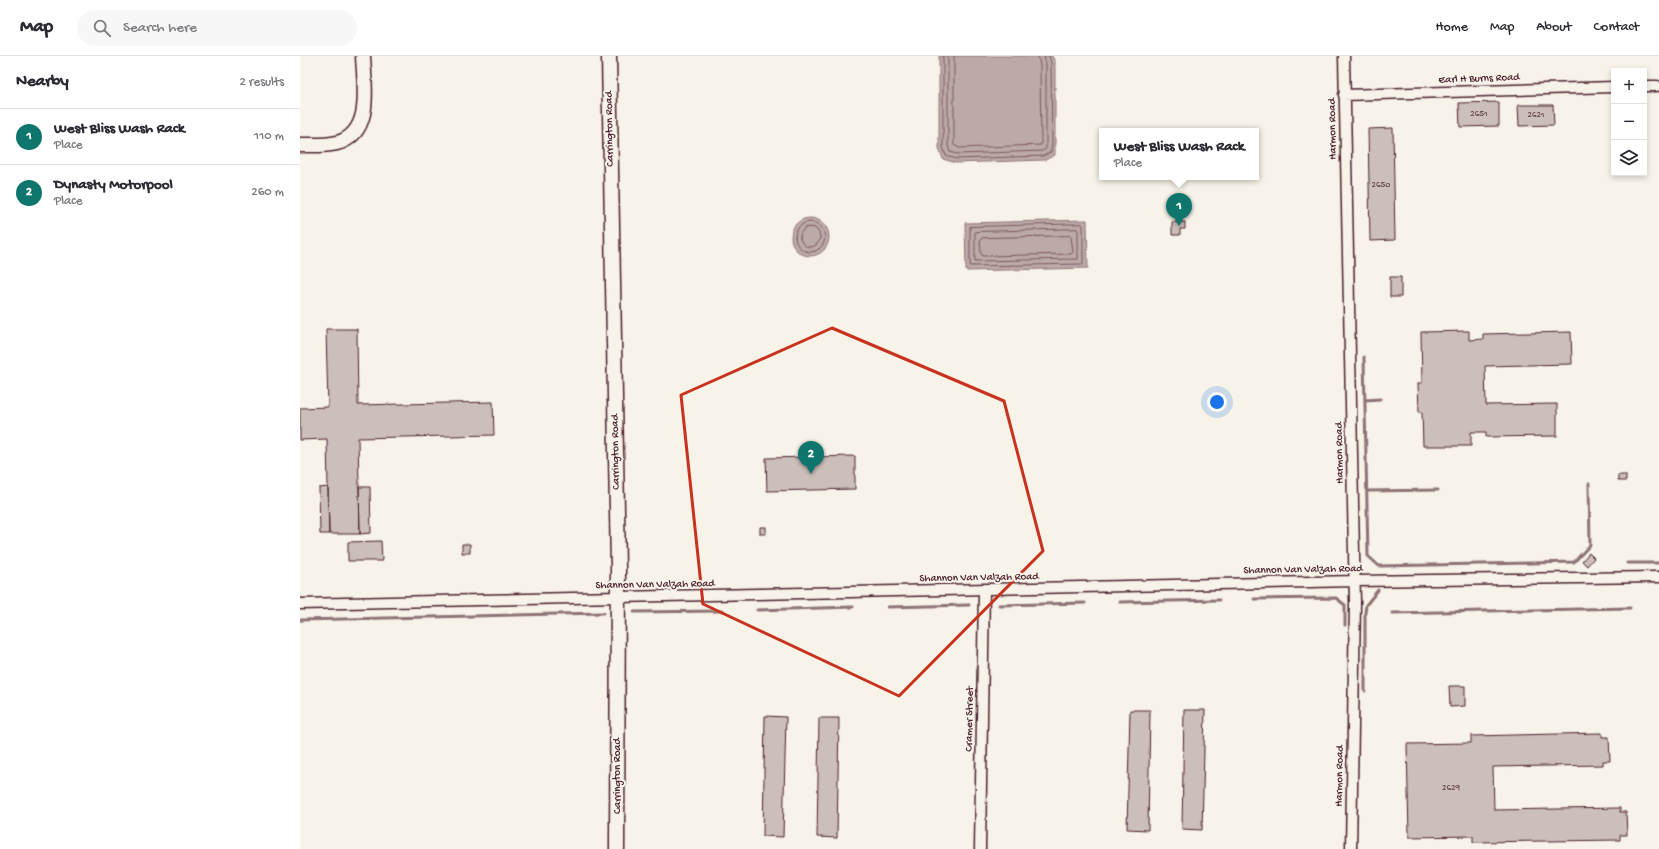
<!DOCTYPE html>
<meta charset="utf-8">
<style>
:root{--surface:#fff;--page:#f7f7f7;--text:#2b2b33;--muted:#7c7c81;--line:#e1e1e2;--accent:#0f766e}
body{margin:0;font-family:"Gochi Hand",sans-serif;background:var(--page);color:var(--text)}
.controls{position:absolute;right:12px;top:12px;display:grid;overflow:hidden;border-radius:0px;box-shadow:0 2px 6px #0003}
.controls button{width:36px;height:36px;display:grid;place-items:center;padding:0;border:0;border-bottom:1px solid var(--line);background:var(--surface);color:var(--text);font:20px sans-serif}
.you{position:absolute;left:917px;top:346px;width:14px;height:14px;margin:-10px;border:3px solid #fff;border-radius:50%;background:#1a73e8;box-shadow:0 0 0 6px #1a73e833}
.badge{display:grid;place-items:center;width:26px;height:26px;border-radius:50%;background:var(--accent);color:#fff;font-size:13px;font-weight:700}
.pin{position:absolute;translate:-50% -33px;filter:drop-shadow(0 1px 2px #0008)}
.pin::after{content:'';position:absolute;top:21px;width:14px;height:12px;background:inherit;clip-path:polygon(0 0,100% 0,50% 100%)}
.popup{position:absolute;left:799px;top:72px;width:160px;height:52px;box-sizing:border-box;display:grid;place-content:center;border-radius:0px;background:var(--surface);filter:drop-shadow(0 1px 3px #0005);font-size:13px;white-space:nowrap;color:var(--muted)}
.popup b{font-size:15px;color:var(--text)}
.popup::after{content:'';position:absolute;left:50%;top:100%;margin-left:-8px;border:8px solid transparent;border-top-color:var(--surface)}
.list{margin:0;padding:0;list-style:none}
h2{display:flex;justify-content:space-between;align-items:center;height:52px;margin:0;padding:0 16px;font-size:17px}
h2 small{font-size:13px;font-weight:400;color:var(--muted)}
.list li{display:grid;grid-template-columns:26px 1fr auto;gap:12px;align-items:center;box-sizing:border-box;height:56px;padding:0 16px;border-top:1px solid var(--line)}
.list b{display:block;font-size:15px;white-space:nowrap}
.list p{margin:0;font-size:13px;white-space:nowrap;color:var(--muted)}
.list em{font-size:13px;font-style:normal;color:var(--muted)}
.icon{flex:none;width:22px;height:22px;fill:none;stroke:currentColor;stroke-width:2;stroke-linecap:round;stroke-linejoin:round}
.map{position:relative;flex:none;width:1359px;height:793px;overflow:hidden}
header{display:flex;align-items:center;gap:24px;box-sizing:border-box;height:56px;padding:0 20px;background:var(--surface);border-bottom:1px solid var(--line)}
header strong{font-size:19px}
nav{display:flex;gap:22px;margin-inline-start:auto;font-size:14px}
.search{width:280px;height:36px;background:var(--page);display:flex;align-items:center;gap:10px;box-sizing:border-box;padding:0 14px;border-radius:22px;color:var(--muted);font-size:15px}
main{display:flex}
aside{flex:1;background:var(--surface)}
.map>svg:first-child{display:block}
.water{fill:#bcaaa7;stroke:#8e7275}
.lines{fill:none;stroke-linecap:round;stroke-linejoin:round}
.shore{stroke:#78575d;stroke-width:1}
.stream{stroke:#8e7275;stroke-width:3}
.building{fill:#ccbfb9;stroke:#4a1f2b}
.street-casing{stroke:#4a1f2b;stroke-width:13}
.secondary-casing{stroke:#4a1f2b;stroke-width:17}
.street{stroke:#f7f3e8;stroke-width:10}
.secondary{stroke:#f7f3e8;stroke-width:14}
.marked{fill:none;stroke:#c8321e;stroke-width:3;stroke-linejoin:round}
.labels{text-anchor:middle;dominant-baseline:central;stroke-width:4;stroke-linejoin:round;paint-order:stroke}
.number-label{font-size:9px;fill:#6a474e}
.street-label{font-size:11px;fill:#4a1f2b;stroke:#f7f3e8}
</style>
<header>
<strong>Map</strong>
<div class="search"><svg class="icon" aria-label="search" viewBox="0 0 24 24"><circle cx="10" cy="10" r="6"/><path d="M15 15l6 6"/></svg>Search here</div>
<nav><a>Home</a><a>Map</a><a>About</a><a>Contact</a></nav>
</header>
<main>
<aside>
<h2>Nearby<small>2 results</small></h2>
<ul class="list">
<li><span class="badge">1</span><div><b>West Bliss Wash Rack</b><p>Place</p></div><em>110 m</em></li>
<li><span class="badge">2</span><div><b>Dynasty Motorpool</b><p>Place</p></div><em>260 m</em></li>
</ul>
</aside>
<div class="map">
<svg width="1359" height="793" viewBox="0 0 1359 793">
<rect width="100%" height="100%" fill="#f7f3e8"/>
<filter id="ink" filterUnits="userSpaceOnUse"><feTurbulence type="fractalNoise" baseFrequency=".025" numOctaves="2"/><feDisplacementMap in="SourceGraphic" scale="8" xChannelSelector="R" yChannelSelector="G"/><feConvolveMatrix kernelMatrix="1 2 1 2 8 2 1 2 1" color-interpolation-filters="sRGB"/></filter>
<g filter="url(#ink)">
<path class="water" d="M 639,0 L 752,0 L 755,6 L 755,99 L 745,104 L 656,107 L 643,103 L 639,92 Z
M491 181a19 19 0 1 1 38 0a19 19 0 1 1-38 0Z
M 787,164 L 788,212 L 666,215 L 665,167 Z"/>
<g class="lines">
<path class="shore" d="M 643,0 L 643,91 L 646,100 L 657,103 L 743,100 L 751,96 L 752,88 L 751,7 L 749,0
M 648,0 L 648,90 L 650,96 L 658,98 L 742,95 L 746,93 L 746,8 L 744,0
M 654,0 L 654,89 L 659,92 L 741,89 L 740,9 L 738,0
M495 181a15 15 0 1 1 30 0a15 15 0 1 1-30 0Z
M 782,168 L 783,170 L 783,208 L 670,210 L 670,171 Z
M500 181a10 10 0 1 1 20 0a10 10 0 1 1-20 0Z
M 777,173 L 778,175 L 778,203 L 675,205 L 675,176 Z
M 771,180 L 773,196 L 771,198 L 683,200 L 681,198 L 680,184 L 682,182 Z"/>
<path class="stream" d="M 1064,301 L 1068,500 L 1079,510 L 1274,506 L 1290,489 L 1289,428
M 1065,344 L 1080,343
M 1067,435 L 1138,434
M 1327,507 L 1359,507
M 954,543 L 1036,542 L 1045,549 L 1045,569
M 820,546 L 919,544
M 699,549 L 785,547
M 588,551 L 669,549
M 457,554 L 553,551
M 334,556 L 423,555
M 1092,557 L 1330,552
M 0,564 L 304,557
M 1065,635 L 1065,557 L 1066,549 L 1078,534"/>
</g>
<path class="building" d="M 1199,46 L 1199,70 L 1160,71 L 1159,47 Z
M 1218,49 L 1253,49 L 1254,69 L 1219,70 Z
M 1093,72 L 1095,184 L 1070,185 L 1068,73 Z
M 872,166 L 885,166 L 885,173 L 880,173 L 880,179 L 872,179 Z
M 1090,221 L 1101,221 L 1101,241 L 1090,241 Z
M 26,273 L 57,273 L 58,349 L 193,346 L 194,379 L 58,382 L 60,478 L 29,478 L 27,383 L 0,384 L 0,352 L 28,351 Z
M 1169,275 L 1169,284 L 1183,283 L 1183,278 L 1271,276 L 1272,308 L 1185,310 L 1186,349 L 1257,348 L 1257,380 L 1186,381 L 1186,376 L 1171,376 L 1171,390 L 1123,390 L 1122,356 L 1119,356 L 1118,327 L 1122,327 L 1121,276 Z
M 555,400 L 555,433 L 467,435 L 466,402 Z
M 1318,419 L 1326,419 L 1326,425 L 1318,425 Z
M 28,431 L 29,478 L 20,478 L 19,432 Z
M 59,431 L 70,431 L 71,477 L 60,478 Z
M 460,471 L 466,471 L 466,478 L 460,478 Z
M 81,485 L 82,505 L 48,505 L 48,486 Z
M 162,488 L 170,488 L 170,497 L 162,497 Z
M 1289,497 L 1294,502 L 1287,510 L 1282,505 Z
M 1149,630 L 1165,630 L 1165,650 L 1150,651 Z
M 830,654 L 850,654 L 848,774 L 827,773 Z
M 884,654 L 905,654 L 902,774 L 882,773 Z
M 465,660 L 486,661 L 483,781 L 463,780 Z
M 519,662 L 539,662 L 537,782 L 517,781 Z
M 1302,677 L 1302,681 L 1309,681 L 1310,705 L 1303,705 L 1303,709 L 1193,711 L 1194,754 L 1320,752 L 1320,756 L 1326,756 L 1327,779 L 1320,779 L 1320,784 L 1173,786 L 1173,780 L 1109,781 L 1107,688 L 1171,687 L 1171,680 Z"/>
<g class="lines">
<g class="street-casing">
<path id="street" d="M 1044,0 L 1055,547 L 1051,793
M 1344,30 L 1357,30
M 1044,39 L 1314,31
M 0,548 L 1055,525 L 1359,521
M 680,793 L 684,534"/>
</g>
<g class="secondary-casing">
<path id="secondary" d="M 309,0 L 318,512 L 317,793
M 0,89 C 12,89 25,90 37,87 C 74,77 64,28 63,0"/>
</g>
<use href="#street" class="street"/>
<use href="#secondary" class="secondary"/>
</g>
</g>
<path class="marked" d="M 532,272 L 704,345 L 743,495 L 599,640 L 403,548 L 381,339 Z"/>
<g class="labels">
<g class="number-label">
<text x="1179" y="58">2651</text>
<text x="1236" y="59">2621</text>
<text x="1081" y="129">2650</text>
<text x="1151" y="732">2629</text>
</g>
<g class="street-label">
<text transform="translate(1179 23) rotate(-2)">Earl H Burns Road</text>
<text transform="translate(310 73) rotate(-91)">Carrington Road</text>
<text transform="translate(1033 73) rotate(-91)">Harmon Road</text>
<text transform="translate(316 396) rotate(-91)">Carrington Road</text>
<text transform="translate(1040 397) rotate(-91)">Harmon Road</text>
<text transform="translate(1003 514) rotate(-1)">Shannon Van Valzah Road</text>
<text transform="translate(679 522) rotate(-1)">Shannon Van Valzah Road</text>
<text transform="translate(355 529) rotate(-1)">Shannon Van Valzah Road</text>
<text transform="translate(670 663) rotate(-89)">Cramer Street</text>
<text transform="translate(318 720) rotate(-90)">Carrington Road</text>
<text transform="translate(1040 720) rotate(-89)">Harmon Road</text>
</g>
</g>
</svg>
<div class="controls">
<button>+</button>
<button>−</button>
<button><svg class="icon" aria-label="layers" viewBox="0 0 24 24"><path d="M12 4l9 5-9 5-9-5zM3 14l9 5 9-5"/></svg></button>
</div>
<div class="you"></div>
<div class="pin badge" style="left:879px;top:170px">1</div>
<div class="popup"><b>West Bliss Wash Rack</b>Place</div>
<div class="pin badge" style="left:511px;top:418px">2</div>
</div>
</main>
